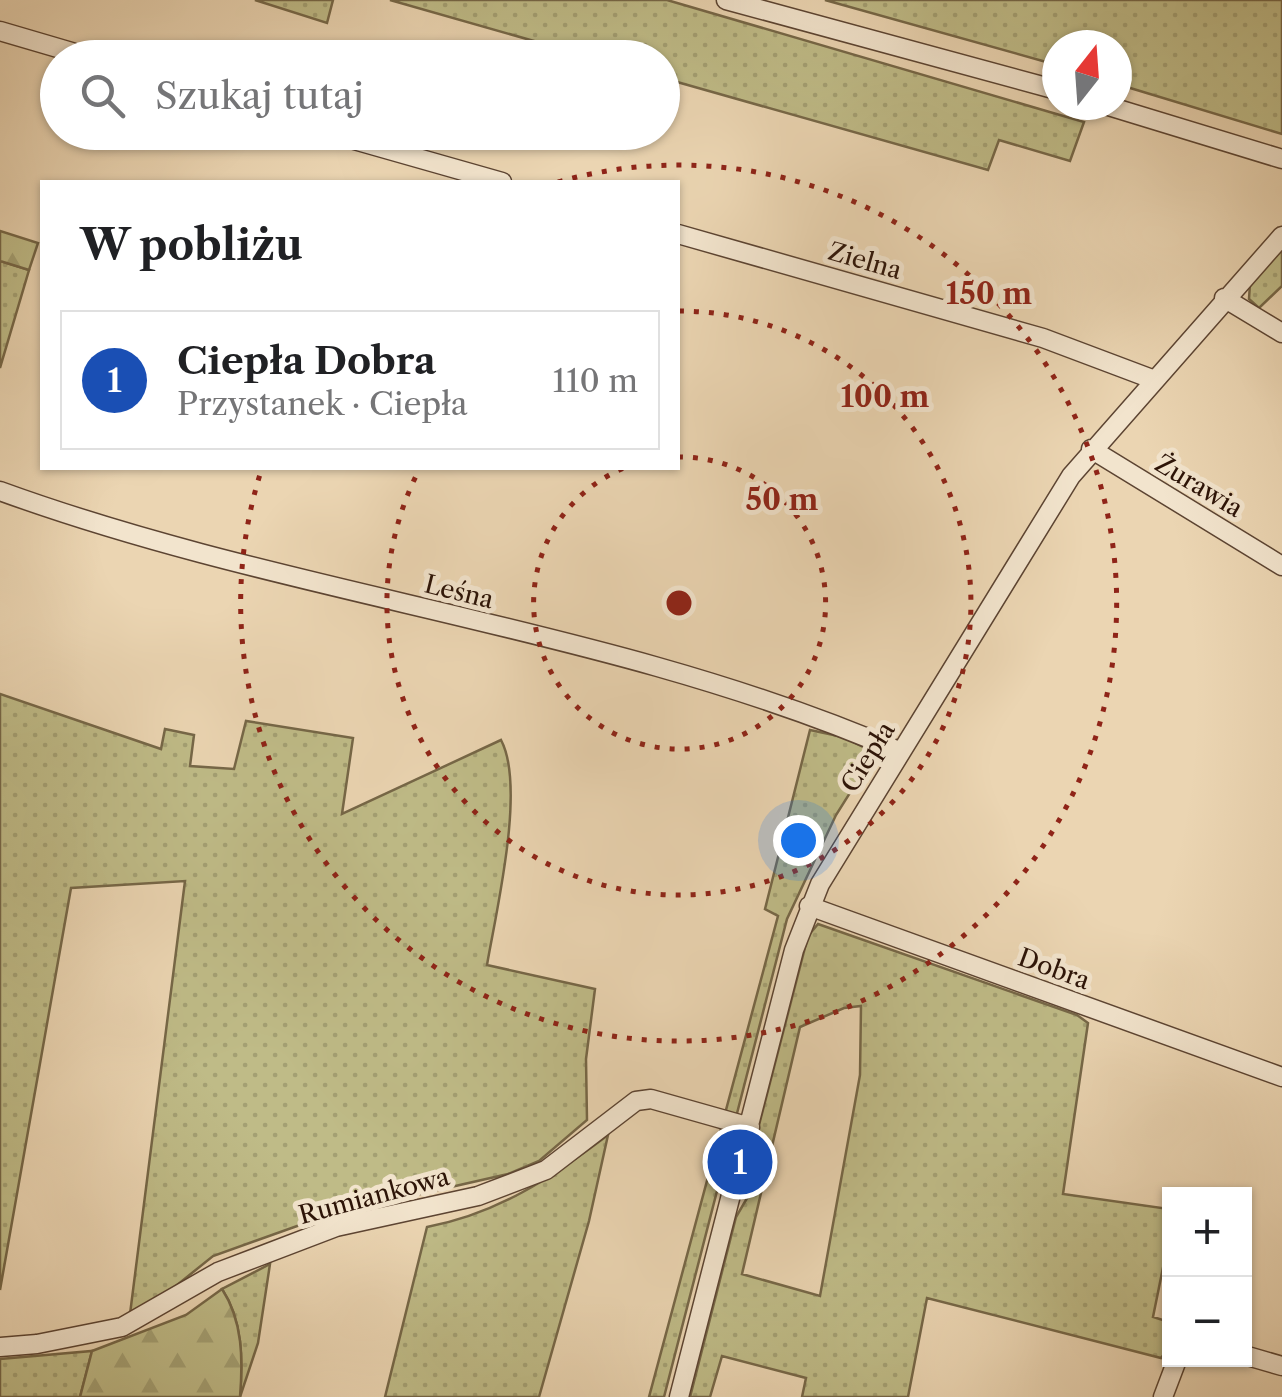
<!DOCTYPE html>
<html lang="pl">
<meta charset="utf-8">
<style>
:root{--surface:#fff;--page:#f2f2f2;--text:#202124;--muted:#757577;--line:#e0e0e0;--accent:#8f2418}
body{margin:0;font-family:"Libre Caslon Text",serif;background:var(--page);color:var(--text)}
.controls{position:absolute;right:30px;bottom:30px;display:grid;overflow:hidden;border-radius:0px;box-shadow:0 2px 8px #0004}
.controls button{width:90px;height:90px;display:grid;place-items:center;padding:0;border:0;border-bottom:2px solid var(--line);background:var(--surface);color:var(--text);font:50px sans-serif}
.compass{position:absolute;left:1042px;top:30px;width:90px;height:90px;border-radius:50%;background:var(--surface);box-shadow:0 2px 8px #0004;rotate:17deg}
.you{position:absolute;left:798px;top:840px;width:35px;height:35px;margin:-25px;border:8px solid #fff;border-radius:50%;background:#1a73e8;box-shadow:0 0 0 15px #1a73e833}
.badge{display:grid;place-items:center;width:65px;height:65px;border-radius:50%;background:var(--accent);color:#fff;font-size:32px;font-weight:700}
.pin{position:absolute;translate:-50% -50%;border:5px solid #fff;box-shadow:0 2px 10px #0006}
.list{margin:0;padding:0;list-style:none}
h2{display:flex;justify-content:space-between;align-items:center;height:130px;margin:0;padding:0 40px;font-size:42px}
h2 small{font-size:32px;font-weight:400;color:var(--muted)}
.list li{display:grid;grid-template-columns:65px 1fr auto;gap:30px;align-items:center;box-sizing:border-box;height:140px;margin:0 20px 20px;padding:0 20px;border:2px solid var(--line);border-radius:0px}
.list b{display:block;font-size:38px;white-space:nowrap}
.list p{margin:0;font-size:32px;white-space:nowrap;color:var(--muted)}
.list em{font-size:32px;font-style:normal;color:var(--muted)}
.icon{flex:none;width:55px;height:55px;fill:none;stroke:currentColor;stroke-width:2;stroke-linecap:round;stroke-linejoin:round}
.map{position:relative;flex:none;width:1282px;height:1397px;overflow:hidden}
.search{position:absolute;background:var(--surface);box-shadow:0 2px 8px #0004;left:40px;top:40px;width:640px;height:110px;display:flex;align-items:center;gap:25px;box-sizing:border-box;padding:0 35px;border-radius:55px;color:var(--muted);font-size:38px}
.panel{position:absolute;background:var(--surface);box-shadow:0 2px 8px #0004;left:40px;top:180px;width:640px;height:290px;border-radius:0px}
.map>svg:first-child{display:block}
.grass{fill:url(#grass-dots);stroke:#766747;stroke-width:2.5;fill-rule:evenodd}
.forest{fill:url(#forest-firs);stroke:#766747;stroke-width:2.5}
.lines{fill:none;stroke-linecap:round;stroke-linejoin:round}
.minor-casing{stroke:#5c4432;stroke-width:21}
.minor{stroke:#f2e4cd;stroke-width:18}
.ring{fill:none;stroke:#8f2418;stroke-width:5;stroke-dasharray:5 10}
.labels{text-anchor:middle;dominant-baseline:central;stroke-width:10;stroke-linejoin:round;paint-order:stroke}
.street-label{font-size:25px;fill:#2c1307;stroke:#f2e4cd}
.centre{fill:#8f2418;stroke:#f2e4cd;stroke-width:5}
.ring-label{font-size:30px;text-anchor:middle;font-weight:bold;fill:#8f2418;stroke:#f2e4cd;stroke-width:10;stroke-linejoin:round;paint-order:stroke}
</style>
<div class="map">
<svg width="1282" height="1397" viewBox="0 0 1282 1397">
<defs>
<pattern id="grass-dots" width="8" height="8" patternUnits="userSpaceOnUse" patternTransform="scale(2.5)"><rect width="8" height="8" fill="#bfbb87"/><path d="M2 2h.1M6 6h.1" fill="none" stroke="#a4a073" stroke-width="1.8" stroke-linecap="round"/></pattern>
<pattern id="forest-firs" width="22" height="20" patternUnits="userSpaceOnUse" patternTransform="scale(2.5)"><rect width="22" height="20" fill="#bfbb87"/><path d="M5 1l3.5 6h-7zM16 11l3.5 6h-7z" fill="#a4a073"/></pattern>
</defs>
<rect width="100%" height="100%" fill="#ebd5b2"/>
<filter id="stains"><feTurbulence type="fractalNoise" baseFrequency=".002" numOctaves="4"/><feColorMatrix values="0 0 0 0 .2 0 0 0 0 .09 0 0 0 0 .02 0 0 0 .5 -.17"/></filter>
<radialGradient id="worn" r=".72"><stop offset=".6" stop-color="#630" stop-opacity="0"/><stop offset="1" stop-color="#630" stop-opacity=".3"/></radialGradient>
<path class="grass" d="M 255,0 L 333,0 L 327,23 Z
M 390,0 L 667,0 L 1084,122 L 1070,161 L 999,140 L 988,170 L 663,78 L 662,58 L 590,57 Z
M 825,0 L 1282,0 L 1282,134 L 1117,84 L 1117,45 L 1057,45 L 1057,65 Z
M 1282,247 L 1282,286 L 1259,308 L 1249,299 L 1250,284 Z
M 0,261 L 29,270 L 0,368 Z
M 0,694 L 161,749 L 165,729 L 194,735 L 190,766 L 234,769 L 246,721 L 353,738 L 342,814 L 501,740 C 526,787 496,912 487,965 L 595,989 L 586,1059 L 587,1120 L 539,1161 L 508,1174 L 328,1215 L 213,1256 L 161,1298 L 130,1314 L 185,881 L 71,888 L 0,1290 Z
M 810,730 L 843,737 L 875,753 L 836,815 L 787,919 L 664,1397 L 649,1397 L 778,916 L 765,909 Z
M 818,924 L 1077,1015 L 1088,1023 L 1063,1194 L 1169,1209 L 1169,1238 L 1153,1317 L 1169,1322 L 1169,1348 L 1161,1358 L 927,1298 L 908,1397 L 802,1397 L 806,1378 L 722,1356 L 710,1397 L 690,1397 L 736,1217 L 753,1188 L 761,1159 L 758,1129 L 808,936 ZM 861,1006 L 860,1075 L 820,1296 L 742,1274 L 800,1027 L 844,1008 Z
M 608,1135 L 589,1221 L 539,1397 L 385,1397 L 427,1227 C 497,1214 551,1178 608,1135 Z
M 270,1264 L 258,1343 L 240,1397 C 243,1360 243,1321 222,1289 Z
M 92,1351 L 80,1397 L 0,1397 L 0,1359 Z"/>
<path class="forest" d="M 0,231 L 38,243 L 29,270 L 0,261 Z
M 222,1289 C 243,1321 243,1360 240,1397 L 80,1397 L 92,1351 L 186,1315 Z"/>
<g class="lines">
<g class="minor-casing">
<path id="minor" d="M 726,0 L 1057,90
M 0,31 L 92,58
M 1105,105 L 1282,159
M 326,132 L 502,182
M 678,234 L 1043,338 L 1152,379
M 1224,298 L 1282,333
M 1091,449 L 1282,566
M 0,491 C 294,598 614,627 901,752
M 809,906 L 1282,1077
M 0,1347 L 37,1344 L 122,1327 L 218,1272 L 336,1227 L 478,1196 L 546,1170 L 636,1101 L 651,1099 L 750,1127
M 1244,1355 L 1282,1366
M 679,1397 L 794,950 L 820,884 L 1071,476 L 1282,236
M 1163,1397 L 1177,1360"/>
</g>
<use href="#minor" class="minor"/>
</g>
<g class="ring">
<path d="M678 457A146 146 0 1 1 624 468"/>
<path d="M679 311A292 292 0 1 1 420 468"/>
<path d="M558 182A438 438 0 1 1 262 468"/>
</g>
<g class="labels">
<g class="street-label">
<text transform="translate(865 261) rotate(16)">Zielna</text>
<text transform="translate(1199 486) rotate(31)">Żurawia</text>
<text transform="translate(459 592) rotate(14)">Leśna</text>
<text transform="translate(868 757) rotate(-58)">Ciepła</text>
<text transform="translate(1054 969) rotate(20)">Dobra</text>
<text transform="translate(374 1196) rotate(-15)">Rumiankowa</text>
</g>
</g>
<circle cx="679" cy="603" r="15" class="centre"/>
<g class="ring-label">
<text x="989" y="304">150 m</text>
<text x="885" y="407">100 m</text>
<text x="782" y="510">50 m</text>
</g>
<rect width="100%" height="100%" filter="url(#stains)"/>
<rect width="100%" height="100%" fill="url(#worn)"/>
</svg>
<div class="controls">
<button>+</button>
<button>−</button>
</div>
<svg class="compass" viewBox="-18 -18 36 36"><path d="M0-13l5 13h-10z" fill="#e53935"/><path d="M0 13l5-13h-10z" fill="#757577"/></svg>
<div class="you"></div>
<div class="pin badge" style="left:740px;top:1162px;background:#1a4fb4">1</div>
<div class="search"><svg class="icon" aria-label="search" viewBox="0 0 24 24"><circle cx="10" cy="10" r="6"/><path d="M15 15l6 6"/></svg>Szukaj tutaj</div>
<section class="panel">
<h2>W pobliżu<small></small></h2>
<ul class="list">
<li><span class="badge" style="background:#1a4fb4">1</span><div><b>Ciepła Dobra</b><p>Przystanek · Ciepła</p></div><em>110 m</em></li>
</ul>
</section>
</div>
